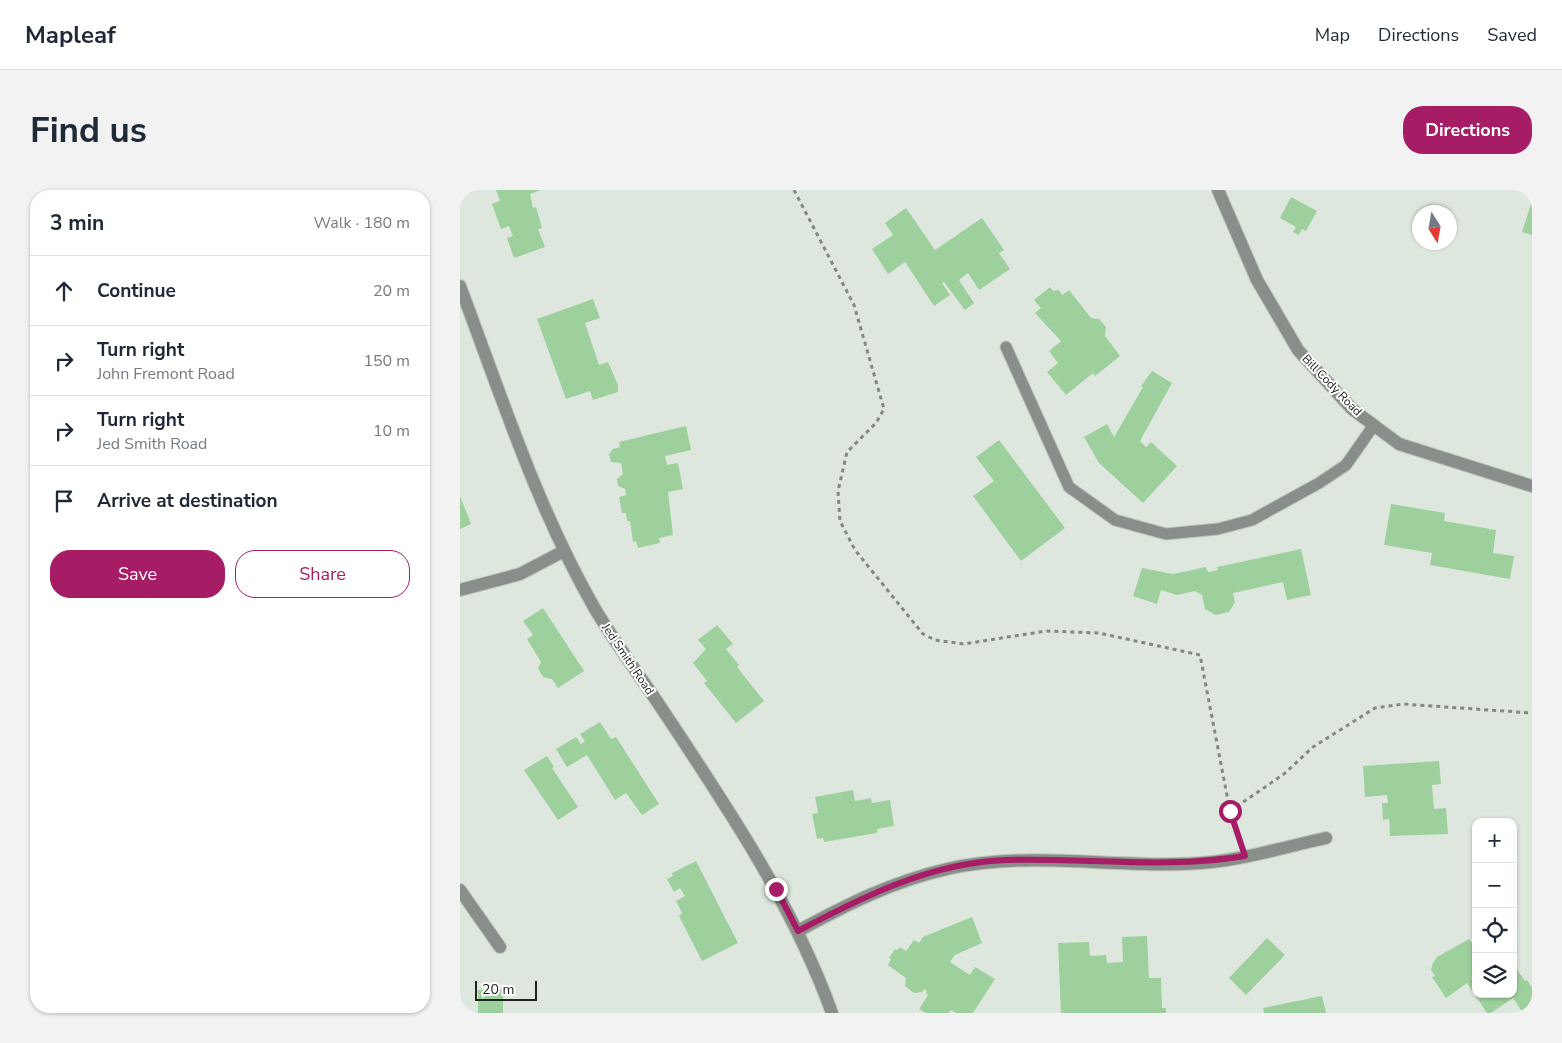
<!DOCTYPE html>
<meta charset="utf-8">
<style>
:root{--surface:#fff;--page:#f2f2f3;--text:#1f2937;--muted:#747a83;--line:#e0e1e3;--accent:#a61d65}
body{margin:0;font-family:"Nunito Sans",sans-serif;background:var(--page);color:var(--text)}
.controls{position:absolute;right:15px;bottom:15px;display:grid;overflow:hidden;border-radius:10px;box-shadow:0 1px 4px #0004}
.controls button{width:45px;height:45px;display:grid;place-items:center;padding:0;border:0;border-bottom:1px solid var(--line);background:var(--surface);color:var(--text);font:25px sans-serif}
.compass{position:absolute;left:952px;top:15px;width:45px;height:45px;border-radius:50%;background:var(--surface);box-shadow:0 1px 4px #0004;rotate:169deg}
.scale{position:absolute;left:15px;bottom:12px;width:62px;box-sizing:border-box;padding-left:5px;border:2px solid #202320;border-top:0;font-size:14px;line-height:18px;white-space:nowrap;color:#202320;-webkit-text-stroke:4px #fff;paint-order:stroke}
.stop{position:absolute;width:15px;height:15px;margin:-11px;border:4px solid #a61d65;border-radius:50%;background:#fff}
.stop.end{background:#a61d65;border-color:#fff;box-shadow:0 1px 5px #0008}
.list{margin:0;padding:0;list-style:none}
h2{display:flex;justify-content:space-between;align-items:center;height:65px;margin:0;padding:0 20px;font-size:21px}
h2 small{font-size:16px;font-weight:400;color:var(--muted)}
.list li{display:grid;grid-template-columns:32px 1fr auto;gap:15px;align-items:center;box-sizing:border-box;height:70px;padding:0 20px;border-top:1px solid var(--line)}
.list b{display:block;font-size:19px;white-space:nowrap}
.list p{margin:0;font-size:16px;white-space:nowrap;color:var(--muted)}
.list em{font-size:16px;font-style:normal;color:var(--muted)}
.actions{display:flex;gap:10px;padding:15px 20px}
.actions a{flex:1;padding:11px 0;border:1px solid var(--accent);border-radius:20px;text-align:center;font-size:18px;color:var(--accent)}
.actions .main{background:var(--accent);color:#fff}
.icon{flex:none;width:28px;height:28px;fill:none;stroke:currentColor;stroke-width:2;stroke-linecap:round;stroke-linejoin:round}
.map{position:relative;flex:none;width:1072px;height:823px;overflow:hidden;border-radius:20px}
header{display:flex;align-items:center;gap:30px;box-sizing:border-box;height:70px;padding:0 25px;background:var(--surface);border-bottom:1px solid var(--line)}
header strong{font-size:24px}
nav{display:flex;gap:28px;margin-inline-start:auto;font-size:18px}
.intro{display:flex;align-items:center;justify-content:space-between;box-sizing:border-box;height:120px;padding:0 30px}
h1{margin:0;font-size:35px}
.button{padding:12px 22px;border-radius:20px;background:var(--accent);color:#fff;font-size:18px;font-weight:700}
main{display:flex;gap:30px;padding:0 30px}
aside{flex:1;background:var(--surface);border-radius:20px;box-shadow:0 1px 4px #0004}
.map>svg:first-child{display:block}
.building{fill:#9ed09e}
.lines{fill:none;stroke-linecap:round;stroke-linejoin:round}
.lane-casing{stroke:#bcc4bc;stroke-width:13}
.street-casing{stroke:#bcc4bc;stroke-width:14}
.path{stroke:#828882;stroke-width:3;stroke-dasharray:4 4;stroke-linecap:butt}
.lane{stroke:#8a8e8a;stroke-width:11}
.street{stroke:#8a8e8a;stroke-width:12}
.route{stroke:#a61d65;stroke-width:6}
.labels{text-anchor:middle;dominant-baseline:central;stroke-width:4;stroke-linejoin:round;paint-order:stroke}
.street-label{font-size:12px;fill:#202320;stroke:#fff}
</style>
<header>
<strong>Mapleaf</strong>
<nav><a>Map</a><a>Directions</a><a>Saved</a></nav>
</header>
<div class="intro"><h1>Find us</h1><a class="button">Directions</a></div>
<main>
<aside>
<h2>3 min<small>Walk · 180 m</small></h2>
<ul class="list">
<li><svg class="icon" aria-label="ahead" viewBox="0 0 24 24"><path d="M12 20V5M6 11l6-6 6 6"/></svg><div><b>Continue</b></div><em>20 m</em></li>
<li><svg class="icon" aria-label="right" viewBox="0 0 24 24"><path d="M7 20v-9h11M14 6l5 5-5 5"/></svg><div><b>Turn right</b><p>John Fremont Road</p></div><em>150 m</em></li>
<li><svg class="icon" aria-label="right" viewBox="0 0 24 24"><path d="M7 20v-9h11M14 6l5 5-5 5"/></svg><div><b>Turn right</b><p>Jed Smith Road</p></div><em>10 m</em></li>
<li><svg class="icon" aria-label="arrive" viewBox="0 0 24 24"><path d="M6 21V4h12l-3 4 3 4H6"/></svg><div><b>Arrive at destination</b></div></li>
</ul>
<div class="actions"><a class="main">Save</a><a>Share</a></div>
</aside>
<div class="map">
<svg width="1072" height="823" viewBox="0 0 1072 823">
<rect width="100%" height="100%" fill="#dee7de"/>
<path class="building" d="M 36,0 L 81,0 L 70,4 L 73,18 L 76,17 L 82,38 L 78,39 L 85,57 L 54,68 L 47,48 L 53,46 L 49,36 L 41,39 L 32,14 L 40,11 Z
M 831,7 L 857,21 L 846,41 L 842,39 L 839,45 L 833,42 L 836,37 L 820,28 Z
M 1072,11 L 1072,45 L 1062,42 Z
M 446,18 L 475,60 L 522,28 L 544,60 L 539,63 L 550,79 L 519,100 L 508,83 L 499,90 L 514,113 L 505,120 L 484,92 L 482,93 L 490,105 L 474,116 L 445,72 L 428,84 L 412,59 L 433,45 L 425,33 Z
M 590,97 L 593,101 L 599,100 L 602,105 L 609,100 L 631,128 L 639,129 L 646,137 L 645,146 L 660,166 L 635,186 L 633,183 L 606,205 L 587,182 L 598,173 L 589,161 L 601,151 L 575,123 L 581,118 L 574,110 Z
M 133,109 L 140,128 L 125,133 L 139,175 L 148,172 L 158,195 L 158,202 L 133,210 L 130,201 L 106,209 L 77,129 Z
M 692,181 L 712,193 L 680,251 L 686,257 L 691,252 L 717,276 L 683,313 L 639,273 L 624,247 L 647,234 L 654,247 L 683,197 L 681,196 Z
M 226,236 L 231,260 L 205,266 L 207,275 L 218,273 L 223,299 L 208,302 L 213,345 L 199,348 L 200,353 L 178,358 L 176,351 L 173,352 L 170,331 L 167,331 L 166,323 L 162,323 L 159,307 L 166,305 L 165,299 L 158,296 L 157,289 L 163,284 L 161,273 L 151,272 L 149,264 L 153,259 L 160,257 L 159,252 Z
M 539,250 L 605,338 L 561,371 L 513,306 L 534,291 L 516,267 Z
M 0,306 L 11,334 L 0,339 Z
M 931,314 L 985,323 L 984,331 L 1036,340 L 1033,363 L 1054,366 L 1050,389 L 970,375 L 972,363 L 924,355 Z
M 841,359 L 851,405 L 827,410 L 823,392 L 773,403 L 775,412 L 769,422 L 755,425 L 745,419 L 742,405 L 735,401 L 717,405 L 701,400 L 697,414 L 673,406 L 682,378 L 713,384 L 746,377 L 748,382 L 758,380 L 757,377 Z
M 83,418 L 124,481 L 98,498 L 92,489 L 83,487 L 78,478 L 81,472 L 67,449 L 73,445 L 63,431 Z
M 257,435 L 273,454 L 266,459 L 279,475 L 277,477 L 304,511 L 276,533 L 244,493 L 247,491 L 233,473 L 246,459 L 238,450 Z
M 140,532 L 151,549 L 156,547 L 199,614 L 182,625 L 166,603 L 155,610 L 127,565 L 107,577 L 96,559 L 116,547 L 121,554 L 125,551 L 120,544 Z
M 87,566 L 94,577 L 92,578 L 118,617 L 98,630 L 64,580 Z
M 979,571 L 981,594 L 972,595 L 974,619 L 986,618 L 988,644 L 930,646 L 929,629 L 923,630 L 922,613 L 928,613 L 927,605 L 905,607 L 903,576 Z
M 393,600 L 395,611 L 411,608 L 412,613 L 430,610 L 434,636 L 417,639 L 417,643 L 364,652 L 363,648 L 357,649 L 352,624 L 358,623 L 355,607 Z
M 236,671 L 278,753 L 242,771 L 219,726 L 222,723 L 216,711 L 225,706 L 220,698 L 214,702 L 207,689 L 213,686 L 212,683 Z
M 512,727 L 522,753 L 495,765 L 490,772 L 510,785 L 515,777 L 535,789 L 513,823 L 496,823 L 491,820 L 489,823 L 466,823 L 459,819 L 468,805 L 466,803 L 467,801 L 464,799 L 462,802 L 454,803 L 445,796 L 446,788 L 428,775 L 431,769 L 429,768 L 435,759 L 437,760 L 440,757 L 446,761 L 454,750 L 459,753 L 463,747 Z
M 687,746 L 689,788 L 701,788 L 702,818 L 706,818 L 706,823 L 601,823 L 598,753 L 629,752 L 630,766 L 646,765 L 647,773 L 663,772 L 662,747 Z
M 807,748 L 825,765 L 786,805 L 769,788 Z
M 1009,749 L 1014,756 L 1016,755 L 1016,804 L 1053,804 L 1053,774 L 1065,791 L 1067,790 L 1072,798 L 1072,823 L 1063,823 L 1053,808 L 1031,823 L 1027,823 L 1007,793 L 986,808 L 972,787 L 975,786 L 971,780 L 972,775 L 977,767 Z
M 43,799 L 43,823 L 18,823 L 18,800 Z
M 862,806 L 866,823 L 804,823 L 803,818 Z"/>
<g class="lines">
<g class="lane-casing">
<path id="lane" d="M 546,157 L 609,297 L 655,330 L 706,344 L 758,339 L 792,330 L 859,293 L 886,275 L 914,235"/>
</g>
<g class="street-casing">
<path id="street" d="M 758,0 L 797,90 L 838,160 L 892,219 L 939,254 L 1072,296
M 0,96 C 41,205 77,318 135,419 C 157,456 183,490 206,525 C 269,620 333,715 372,823
M 0,400 L 60,384 L 104,361
M 0,700 L 40,757
M 338,741 C 388,714 431,692 487,679 C 574,659 664,681 752,672 C 790,668 829,656 866,648"/>
</g>
<path class="path" d="M 334,0 L 394,115 L 424,219 L 416,233 L 387,262 L 378,301 L 380,331 L 395,360 L 463,444 L 475,450 L 504,454 L 586,441 L 639,443 L 740,465 L 770,621 L 780,651
M 770,621 L 824,584 L 853,557 L 915,518 L 943,514 L 1072,523"/>
<use href="#lane" class="lane"/>
<use href="#street" class="street"/>
</g>
<g class="lines">
<path class="route" d="M 316,699 L 338,741 C 402,707 472,672 547,670 C 627,668 706,679 785,666 L 770,621"/>
</g>
<g class="labels">
<g class="street-label">
<text transform="translate(872 195) rotate(46)">Bill Cody Road</text>
<text transform="translate(168 469) rotate(56)">Jed Smith Road</text>
</g>
</g>
</svg>
<div class="controls">
<button>+</button>
<button>−</button>
<button><svg class="icon" aria-label="locate" viewBox="0 0 24 24"><circle cx="12" cy="12" r="6"/><path d="M12 2v4M12 18v4M2 12h4M18 12h4"/></svg></button>
<button><svg class="icon" aria-label="layers" viewBox="0 0 24 24"><path d="M12 4l9 5-9 5-9-5zM3 14l9 5 9-5"/></svg></button>
</div>
<svg class="compass" viewBox="-18 -18 36 36"><path d="M0-13l5 13h-10z" fill="#e53935"/><path d="M0 13l5-13h-10z" fill="#747a83"/></svg>
<div class="scale">20 m</div>
<div class="stop" style="left:770px;top:621px"></div>
<div class="stop end" style="left:316px;top:699px"></div>
</div>
</main>
